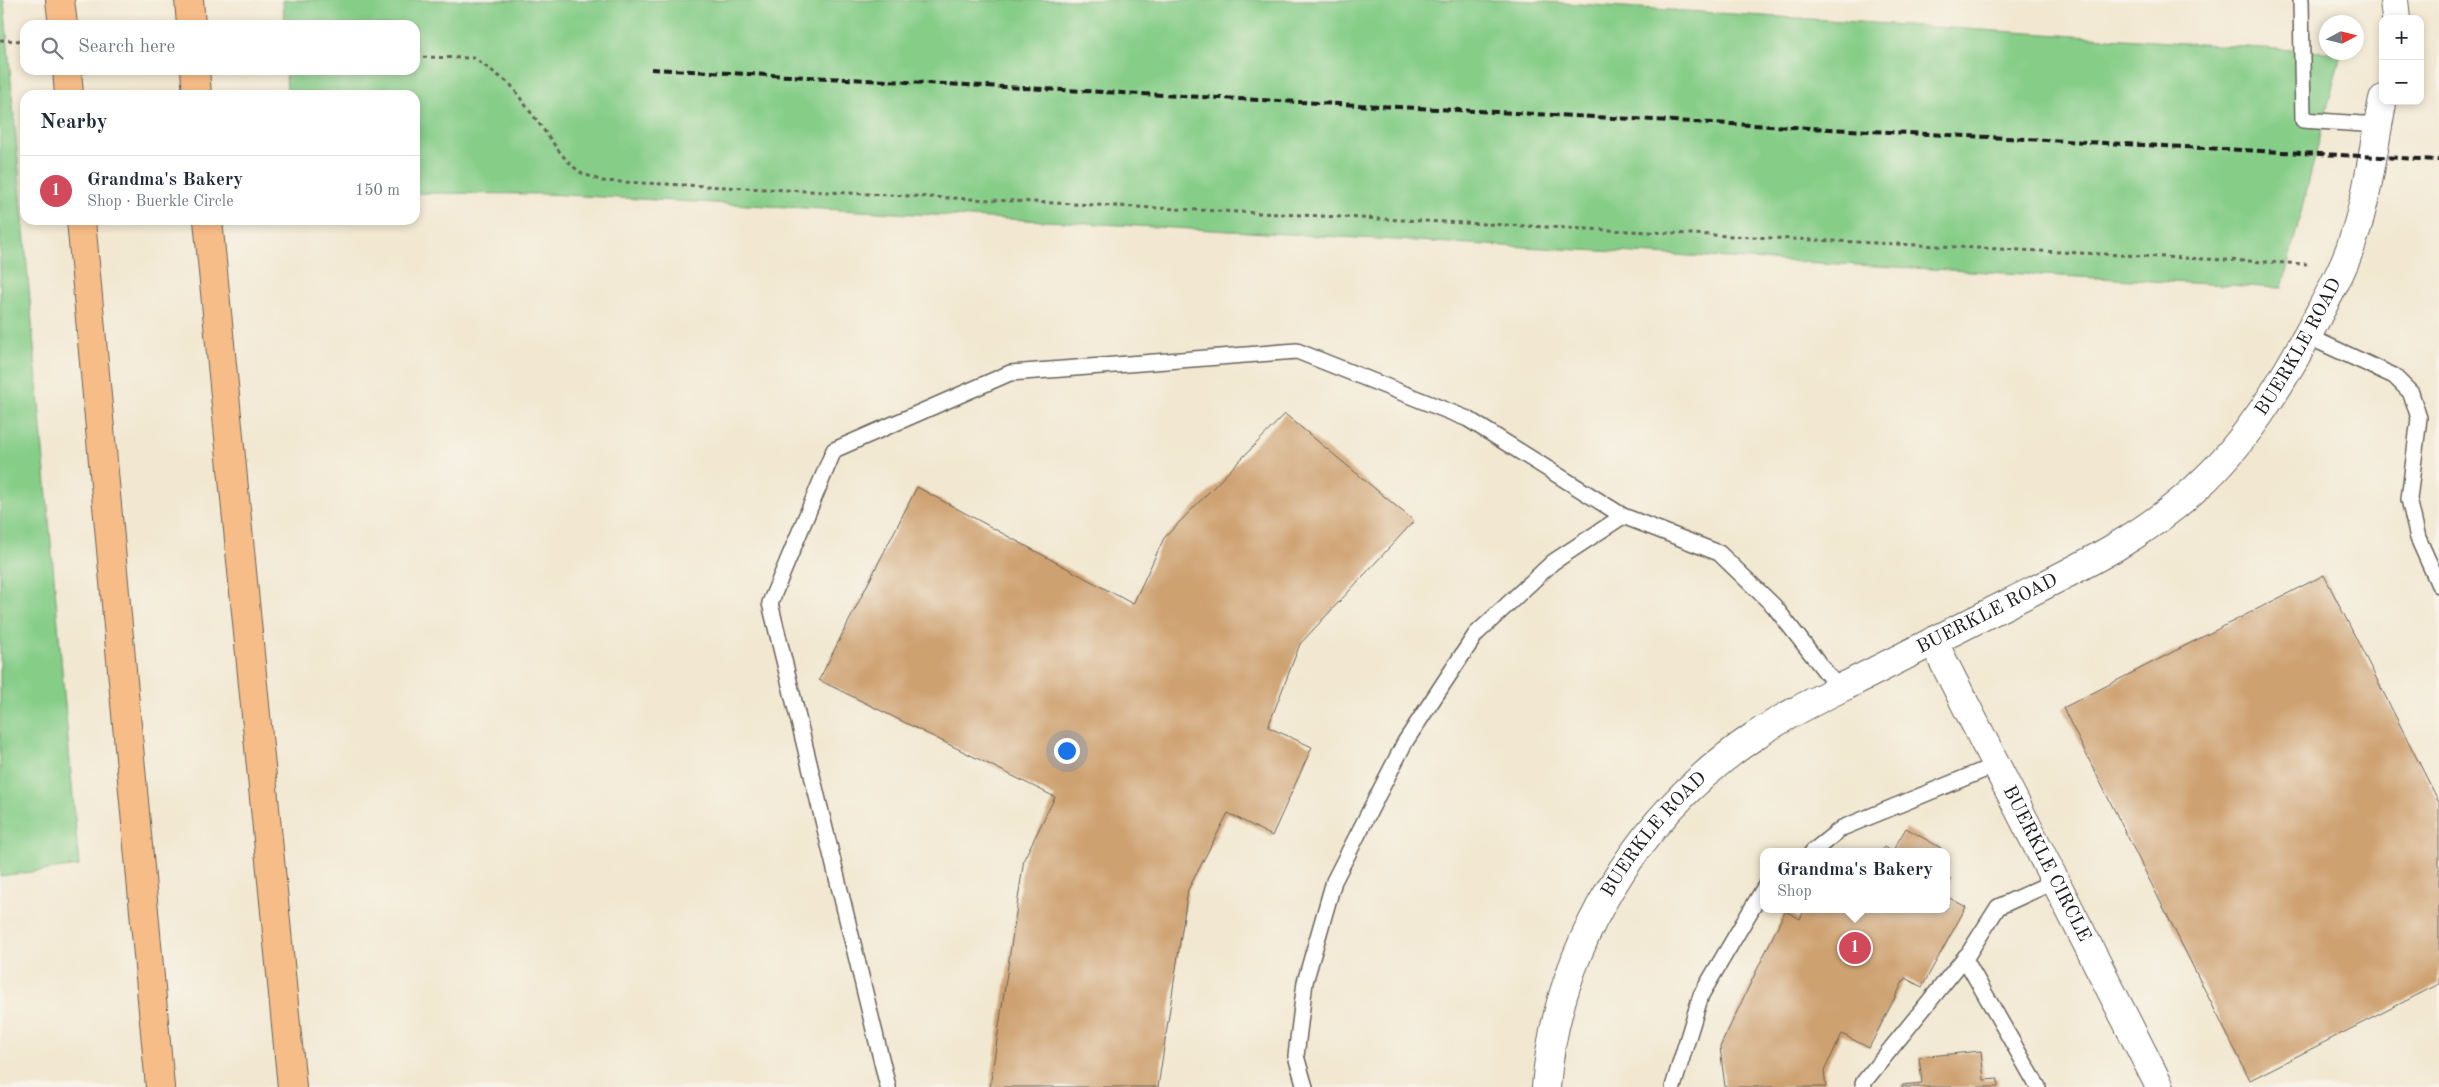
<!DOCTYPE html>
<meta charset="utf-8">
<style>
:root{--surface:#fff;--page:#f2f2f3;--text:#1f2937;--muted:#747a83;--line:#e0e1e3;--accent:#d1495b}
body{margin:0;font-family:"Old Standard TT",serif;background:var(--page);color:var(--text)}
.controls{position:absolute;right:15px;top:15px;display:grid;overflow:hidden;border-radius:10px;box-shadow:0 2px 8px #0003}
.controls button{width:45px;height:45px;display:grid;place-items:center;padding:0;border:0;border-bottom:1px solid var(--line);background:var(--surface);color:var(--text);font:25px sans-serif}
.compass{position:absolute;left:2319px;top:15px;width:45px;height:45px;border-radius:50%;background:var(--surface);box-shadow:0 2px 8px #0003;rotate:83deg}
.you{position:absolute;left:1066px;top:750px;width:18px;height:18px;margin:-12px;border:4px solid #fff;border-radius:50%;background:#1a73e8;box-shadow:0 0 0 8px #1a73e833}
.badge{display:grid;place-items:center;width:32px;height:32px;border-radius:50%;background:var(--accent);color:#fff;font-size:16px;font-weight:700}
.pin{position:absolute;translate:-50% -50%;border:2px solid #fff;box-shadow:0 1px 5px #0006}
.popup{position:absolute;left:1760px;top:848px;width:190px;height:65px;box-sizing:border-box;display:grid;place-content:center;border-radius:10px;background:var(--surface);filter:drop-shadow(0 1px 4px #0005);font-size:16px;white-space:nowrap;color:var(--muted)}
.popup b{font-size:19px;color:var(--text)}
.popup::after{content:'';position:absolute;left:50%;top:100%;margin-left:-10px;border:10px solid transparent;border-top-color:var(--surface)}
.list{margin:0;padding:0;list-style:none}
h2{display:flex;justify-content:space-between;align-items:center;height:65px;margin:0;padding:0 20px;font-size:21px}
h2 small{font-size:16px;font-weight:400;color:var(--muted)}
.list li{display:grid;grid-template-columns:32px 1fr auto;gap:15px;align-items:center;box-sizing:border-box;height:70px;padding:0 20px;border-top:1px solid var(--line)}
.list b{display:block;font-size:19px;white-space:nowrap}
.list p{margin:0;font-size:16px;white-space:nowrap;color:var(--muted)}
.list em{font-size:16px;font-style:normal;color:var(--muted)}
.icon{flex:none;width:28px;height:28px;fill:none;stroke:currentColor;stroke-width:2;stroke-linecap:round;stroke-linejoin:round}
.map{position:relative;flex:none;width:2439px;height:1087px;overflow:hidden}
.search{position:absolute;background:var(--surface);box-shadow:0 2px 8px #0003;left:20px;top:20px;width:400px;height:55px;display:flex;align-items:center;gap:12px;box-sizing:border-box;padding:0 18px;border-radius:15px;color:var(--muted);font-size:19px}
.panel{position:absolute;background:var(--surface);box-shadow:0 2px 8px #0003;left:20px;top:90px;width:400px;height:135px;border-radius:15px}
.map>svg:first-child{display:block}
.green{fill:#86cd88;stroke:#517452}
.building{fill:#cea171}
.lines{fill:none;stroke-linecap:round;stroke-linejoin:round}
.service-casing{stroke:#67635b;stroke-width:18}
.minor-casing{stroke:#67635b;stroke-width:30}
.tertiary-casing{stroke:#67635b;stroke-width:30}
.motorway-casing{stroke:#67635b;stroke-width:30}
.path{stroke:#67635b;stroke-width:3;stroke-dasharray:4 4;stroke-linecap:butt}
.service{stroke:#fff;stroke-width:15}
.minor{stroke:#fff;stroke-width:28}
.tertiary{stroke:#fff;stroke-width:28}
.motorway{stroke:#f7bd88;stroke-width:28}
.rail{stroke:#1c1c1c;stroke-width:4;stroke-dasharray:8 4;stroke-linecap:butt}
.labels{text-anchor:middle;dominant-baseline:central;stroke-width:4;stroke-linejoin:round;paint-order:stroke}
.street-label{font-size:19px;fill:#1c1c1c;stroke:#f7f3e8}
</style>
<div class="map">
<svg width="2439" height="1087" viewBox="0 0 2439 1087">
<rect width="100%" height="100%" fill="#f7f3e8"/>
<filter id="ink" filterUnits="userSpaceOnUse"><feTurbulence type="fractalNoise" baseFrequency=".02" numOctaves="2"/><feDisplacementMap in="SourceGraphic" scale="10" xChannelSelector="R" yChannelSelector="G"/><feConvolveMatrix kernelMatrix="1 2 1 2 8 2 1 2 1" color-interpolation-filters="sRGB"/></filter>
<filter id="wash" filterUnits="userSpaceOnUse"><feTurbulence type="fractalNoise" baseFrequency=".0096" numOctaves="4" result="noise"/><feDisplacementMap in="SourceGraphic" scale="20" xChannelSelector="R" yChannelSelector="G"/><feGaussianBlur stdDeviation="1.12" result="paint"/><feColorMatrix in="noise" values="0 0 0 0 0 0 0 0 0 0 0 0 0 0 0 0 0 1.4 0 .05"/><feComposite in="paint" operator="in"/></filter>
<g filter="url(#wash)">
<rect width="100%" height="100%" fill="#f2e8d1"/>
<path class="green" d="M 0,0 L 4,0 L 79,866 L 0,876 Z
M 283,0 L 1514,0 L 2341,53 L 2282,288 L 546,194 L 415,193 L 415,95 L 287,95 L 286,70 L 415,70 L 415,25 L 284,25 Z"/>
<g id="blocks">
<path class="building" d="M 1285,414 L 1414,521 L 1300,644 L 1268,727 L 1312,747 L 1272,836 L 1228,813 L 1188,890 L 1158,1087 L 990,1087 L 1024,859 L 1055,797 L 819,680 L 917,487 L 1133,604 L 1164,538 Z
M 2324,575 L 2439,802 L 2439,984 L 2250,1080 L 2063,708 Z
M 1906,828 L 1941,848 L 1939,852 L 1892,852 Z
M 1884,847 L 1892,852 L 1881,852 Z
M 1946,876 L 1951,879 L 1946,887 Z
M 1946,896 L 1966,907 L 1922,987 L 1905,978 L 1869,1048 L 1842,1034 L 1824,1071 L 1826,1087 L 1725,1087 L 1720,1047 L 1785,911 L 1800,919 L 1805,909 L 1946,909 Z
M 1981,1051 L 1984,1080 L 1998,1079 L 1998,1087 L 1902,1087 L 1902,1085 L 1922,1083 L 1919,1057 Z"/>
</g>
</g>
<g filter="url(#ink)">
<use href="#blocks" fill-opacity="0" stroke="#67635b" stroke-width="1"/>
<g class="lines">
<g class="service-casing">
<path id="service" d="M 2301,0 L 2303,120 L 2378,125
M 2307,336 L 2394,376 L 2411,393 L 2419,418 L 2409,499 L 2418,538 L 2439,585
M 1812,852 L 1842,828 L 1996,765
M 888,1087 L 770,603 L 834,450 L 1010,373 L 1297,351 L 1468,419 L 1623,516
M 1305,1087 L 1296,1056 L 1305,982 L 1334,881 L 1405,742 L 1476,634 L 1553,562 L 1623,516 L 1719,553 L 1774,606 L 1839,689
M 1673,1087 L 1701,995 L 1764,888
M 1864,1087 L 1863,1083 L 1966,956
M 2038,1087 L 1965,959 L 1998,907 L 2055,881"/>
</g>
<g class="minor-casing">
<g id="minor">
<path id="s1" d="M 1933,641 L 2160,1087"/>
</g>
</g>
<g class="tertiary-casing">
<g id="tertiary">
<path d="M 2394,0 L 2396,19"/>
<path id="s2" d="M 1546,1087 C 1557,947 1637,816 1753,737 C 1785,715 1821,698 1855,681 C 1906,655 1958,629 2009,603 C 2074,570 2141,539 2196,488 C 2246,443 2280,386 2312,327 C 2328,296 2345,267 2355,234 C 2369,190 2374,143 2383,99"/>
</g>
</g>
<g class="motorway-casing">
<path id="motorway" d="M 60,0 L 63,25
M 189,0 L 191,25
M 67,70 L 69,95
M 195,70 L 197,95
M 81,220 L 160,1087
M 208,220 L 292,1087"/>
</g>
<path class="path" d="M 0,40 L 25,41
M 415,57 L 474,58 L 510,84 L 562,155 L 579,172 L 602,181 L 2307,264"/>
<use href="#service" class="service"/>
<use href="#minor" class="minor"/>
<use href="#tertiary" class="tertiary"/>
<use href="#motorway" class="motorway"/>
<path class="rail" d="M 651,69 L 2439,160"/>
</g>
</g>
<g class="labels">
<g class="street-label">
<text stroke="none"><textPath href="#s2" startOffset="1105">BUERKLE ROAD</textPath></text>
<text stroke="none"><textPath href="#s2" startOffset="685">BUERKLE ROAD</textPath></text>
<text stroke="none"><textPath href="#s2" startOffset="280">BUERKLE ROAD</textPath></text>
<text stroke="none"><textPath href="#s1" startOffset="250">BUERKLE CIRCLE</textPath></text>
</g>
</g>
</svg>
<div class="controls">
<button>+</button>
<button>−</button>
</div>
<svg class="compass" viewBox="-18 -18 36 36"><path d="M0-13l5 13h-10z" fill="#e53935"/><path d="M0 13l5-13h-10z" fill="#747a83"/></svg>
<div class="you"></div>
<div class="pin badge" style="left:1855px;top:948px">1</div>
<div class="popup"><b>Grandma's Bakery</b>Shop</div>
<div class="search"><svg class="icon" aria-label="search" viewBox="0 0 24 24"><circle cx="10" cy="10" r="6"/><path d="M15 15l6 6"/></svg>Search here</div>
<section class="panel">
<h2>Nearby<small></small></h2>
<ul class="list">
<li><span class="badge">1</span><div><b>Grandma's Bakery</b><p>Shop · Buerkle Circle</p></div><em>150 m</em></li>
</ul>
</section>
</div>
